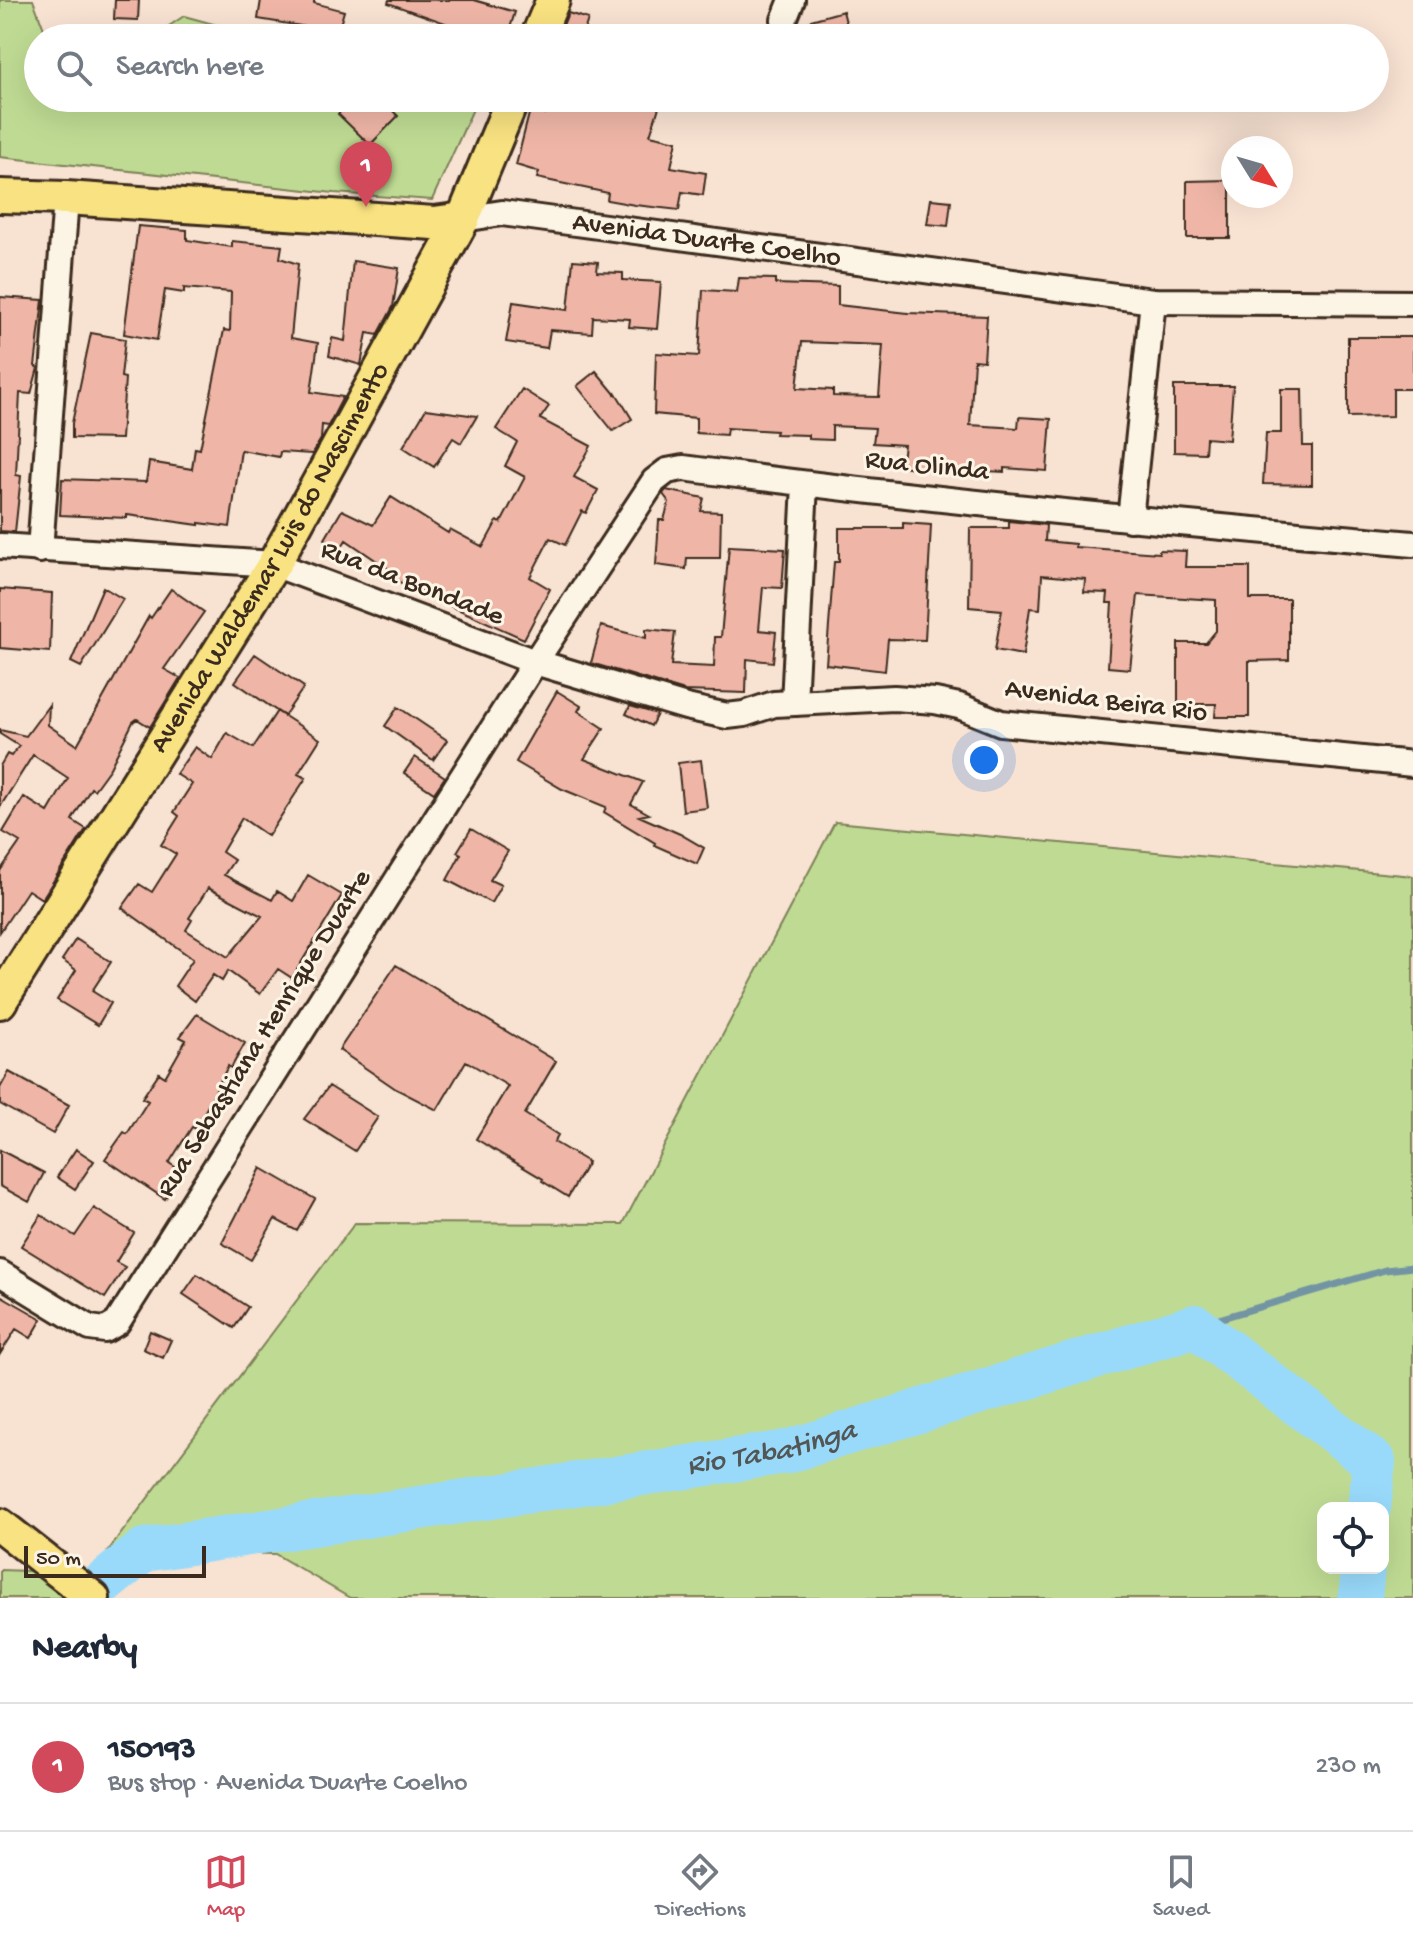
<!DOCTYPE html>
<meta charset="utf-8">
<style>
:root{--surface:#fff;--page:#f6f6f7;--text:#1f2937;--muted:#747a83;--line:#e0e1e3;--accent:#d1495b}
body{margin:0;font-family:"Gochi Hand",sans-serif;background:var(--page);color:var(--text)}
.controls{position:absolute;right:24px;bottom:24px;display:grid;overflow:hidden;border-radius:16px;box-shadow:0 8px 32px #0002}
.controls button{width:72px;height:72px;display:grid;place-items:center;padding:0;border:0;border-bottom:2px solid var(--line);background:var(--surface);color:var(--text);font:40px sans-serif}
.compass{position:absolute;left:1221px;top:136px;width:72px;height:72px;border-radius:50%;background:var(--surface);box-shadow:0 8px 32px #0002;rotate:127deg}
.scale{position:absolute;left:24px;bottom:20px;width:182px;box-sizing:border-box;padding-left:8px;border:4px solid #3b2a1e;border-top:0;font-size:22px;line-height:28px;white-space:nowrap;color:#3b2a1e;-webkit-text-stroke:6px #fcf5e5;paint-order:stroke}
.you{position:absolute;left:984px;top:760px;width:28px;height:28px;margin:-20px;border:6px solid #fff;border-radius:50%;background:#1a73e8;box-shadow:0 0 0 12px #1a73e833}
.badge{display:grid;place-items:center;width:52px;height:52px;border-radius:50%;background:var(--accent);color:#fff;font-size:26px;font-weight:700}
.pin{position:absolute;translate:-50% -66px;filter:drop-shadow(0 2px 4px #0008)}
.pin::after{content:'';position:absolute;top:42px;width:28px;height:24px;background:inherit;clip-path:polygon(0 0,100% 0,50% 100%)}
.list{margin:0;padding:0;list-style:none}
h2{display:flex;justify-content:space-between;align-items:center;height:104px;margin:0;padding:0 32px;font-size:34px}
h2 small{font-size:26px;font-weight:400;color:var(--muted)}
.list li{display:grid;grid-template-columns:52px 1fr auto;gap:24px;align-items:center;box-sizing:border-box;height:128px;padding:0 32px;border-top:2px solid var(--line)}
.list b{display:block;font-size:30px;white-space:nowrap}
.list p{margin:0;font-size:26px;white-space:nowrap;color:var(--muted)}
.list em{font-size:26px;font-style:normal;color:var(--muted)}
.icon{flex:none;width:44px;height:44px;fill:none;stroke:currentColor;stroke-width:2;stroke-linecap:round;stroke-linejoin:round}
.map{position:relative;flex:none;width:1413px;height:1598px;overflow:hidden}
.search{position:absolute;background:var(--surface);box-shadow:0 8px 32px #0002;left:24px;right:24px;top:24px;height:88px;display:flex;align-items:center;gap:20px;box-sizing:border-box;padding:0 28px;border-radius:44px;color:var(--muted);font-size:30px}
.sheet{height:232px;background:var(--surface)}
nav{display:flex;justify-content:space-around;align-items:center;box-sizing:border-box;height:112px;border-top:2px solid var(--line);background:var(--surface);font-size:22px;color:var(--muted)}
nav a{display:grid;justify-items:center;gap:4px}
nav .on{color:var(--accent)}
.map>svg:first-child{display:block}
.green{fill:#bfdb93;stroke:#7d8258;stroke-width:2;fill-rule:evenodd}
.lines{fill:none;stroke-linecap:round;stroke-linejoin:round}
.stream{stroke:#7394a3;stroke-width:7}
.river{stroke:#99dafb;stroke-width:44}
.building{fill:#efb6a7;stroke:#3b2a1e;stroke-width:2;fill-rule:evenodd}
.minor-casing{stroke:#3b2a1e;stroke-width:30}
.major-casing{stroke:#3b2a1e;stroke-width:38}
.minor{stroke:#fcf5e5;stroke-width:24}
.major{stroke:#f8e281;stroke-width:32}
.labels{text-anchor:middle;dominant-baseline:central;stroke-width:6;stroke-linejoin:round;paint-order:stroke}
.street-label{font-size:28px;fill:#3b2a1e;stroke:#fcf5e5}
.water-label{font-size:30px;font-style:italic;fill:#525655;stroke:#fcf5e5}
</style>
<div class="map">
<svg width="1413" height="1598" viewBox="0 0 1413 1598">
<rect width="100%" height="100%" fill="#f8e2d2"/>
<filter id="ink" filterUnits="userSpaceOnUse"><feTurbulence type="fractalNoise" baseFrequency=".0125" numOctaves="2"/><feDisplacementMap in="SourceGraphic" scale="16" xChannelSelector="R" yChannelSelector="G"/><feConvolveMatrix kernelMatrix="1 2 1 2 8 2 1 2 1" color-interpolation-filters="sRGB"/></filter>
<g filter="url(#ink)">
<path class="green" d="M 0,0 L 33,0 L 44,29 L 133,38 L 38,38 L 38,98 L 478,98 L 432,200 L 334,193 L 0,157 Z
M 184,16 L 265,38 L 151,38 Z
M 835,822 L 1413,876 L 1413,1598 L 350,1598 L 275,1554 L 108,1551 L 355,1223 L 623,1224 ZM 1323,1508 L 1383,1508 L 1383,1568 L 1323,1568 Z
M 0,1570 L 60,1572 L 69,1598 L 0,1598 Z"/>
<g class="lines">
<path class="stream" d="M 1195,1326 L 1385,1270 L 1413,1267"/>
<g class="river">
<path id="s1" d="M 85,1598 L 144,1550 L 786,1452 L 1195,1326 L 1374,1462 L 1369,1508"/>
<path d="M 1360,1598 L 1363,1568"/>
</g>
</g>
<path class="building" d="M 115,0 L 139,0 L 138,20 L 114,19 Z
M 261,0 L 314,0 L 314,3 L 344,11 L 338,32 L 258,19 Z
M 389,0 L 474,0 L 515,12 L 507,38 L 469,38 L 471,32 L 388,3 Z
M 843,11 L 848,30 L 816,38 L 811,20 Z
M 568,13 L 588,19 L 582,38 L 558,38 Z
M 353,98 L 380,98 L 398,116 L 370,145 L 338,114 Z
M 547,98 L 662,98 L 650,135 L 677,141 L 671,167 L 706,173 L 703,195 L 682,192 L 679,210 L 635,205 L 607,200 L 608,193 L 537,178 L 539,172 L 516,165 L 530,110 L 545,114 Z
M 1230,180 L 1230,238 L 1187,238 L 1187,181 Z
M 931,199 L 951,201 L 948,226 L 927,224 Z
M 138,226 L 187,230 L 187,240 L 232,247 L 232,241 L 282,246 L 280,258 L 298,264 L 291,338 L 318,343 L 311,392 L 343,397 L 328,426 L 322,425 L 321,439 L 312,454 L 280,452 L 279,457 L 241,450 L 230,527 L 199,523 L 199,525 L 127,515 L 127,518 L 60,515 L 62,479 L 146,482 L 149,462 L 192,469 L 195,448 L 200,449 L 224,330 L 230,331 L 231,292 L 184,288 L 184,293 L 165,290 L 157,340 L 124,334 Z
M 573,260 L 598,262 L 597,272 L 623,273 L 623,280 L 661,282 L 657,329 L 629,327 L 630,319 L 593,317 L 592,333 L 550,330 L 547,348 L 506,342 L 513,302 L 568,310 Z
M 353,261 L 399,268 L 393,307 L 378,335 L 367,333 L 361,365 L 329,356 L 332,338 L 345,341 Z
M 739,278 L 775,279 L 775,284 L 838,286 L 838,305 L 908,313 L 987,316 L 984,361 L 974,360 L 970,425 L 1018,428 L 1019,417 L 1051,419 L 1047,471 L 1004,468 L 1004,472 L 969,470 L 969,472 L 938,472 L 901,466 L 904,445 L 873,443 L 875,428 L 832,426 L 832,440 L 808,439 L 808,435 L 775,434 L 776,431 L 727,428 L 726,435 L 696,433 L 696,418 L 654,414 L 656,353 L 699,356 L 703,290 L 737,292 ZM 802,342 L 883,345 L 879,397 L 833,396 L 833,390 L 797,388 Z
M 0,297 L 43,300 L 35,366 L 38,368 L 31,394 L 20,393 L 16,475 L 21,476 L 15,532 L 0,531 Z
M 91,333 L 125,339 L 121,377 L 125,378 L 121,439 L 72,438 L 72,423 Z
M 1348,337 L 1413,337 L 1413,389 L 1393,389 L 1393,416 L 1348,417 Z
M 596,371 L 615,394 L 616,393 L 632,419 L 613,431 L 577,386 Z
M 1174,386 L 1233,386 L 1229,440 L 1206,438 L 1205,453 L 1174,452 Z
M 522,389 L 549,406 L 540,419 L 591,446 L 574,477 L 598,490 L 586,513 L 582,511 L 565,545 L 550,538 L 530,577 L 550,589 L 524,639 L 442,602 L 414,585 L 411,589 L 390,576 L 393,572 L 346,540 L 341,548 L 325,539 L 342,510 L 373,525 L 391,497 L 448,533 L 450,529 L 483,547 L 497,521 L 501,523 L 525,477 L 505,466 L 517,442 L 496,429 Z
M 1281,389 L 1302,389 L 1303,446 L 1312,446 L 1312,485 L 1263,484 L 1266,433 L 1281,433 Z
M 426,409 L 477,416 L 461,443 L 453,438 L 434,467 L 403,447 Z
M 666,490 L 704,498 L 701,511 L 721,512 L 720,558 L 687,558 L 686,569 L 656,565 L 659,520 L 664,520 L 669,502 L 663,494 Z
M 1009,521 L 1046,525 L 1045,541 L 1075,544 L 1075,547 L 1159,553 L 1159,550 L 1186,551 L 1185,567 L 1250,567 L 1250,599 L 1289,599 L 1289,660 L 1249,661 L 1249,717 L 1215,717 L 1216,704 L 1178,704 L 1178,643 L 1206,643 L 1216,631 L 1216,600 L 1138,595 L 1130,669 L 1108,667 L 1112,603 L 1107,603 L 1108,593 L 1084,592 L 1085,579 L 1042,575 L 1040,609 L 1030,608 L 1023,655 L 995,650 L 1002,610 L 969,607 L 970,528 L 1009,528 Z
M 903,523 L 931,525 L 925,640 L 888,639 L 885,671 L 826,664 L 834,562 L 839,562 L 839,528 L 903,528 Z
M 729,546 L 785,549 L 782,588 L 763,587 L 759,630 L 776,632 L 773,662 L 747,659 L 746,693 L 685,691 L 591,663 L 601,626 L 646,638 L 646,629 L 675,632 L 671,665 L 714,667 L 715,637 L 721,637 Z
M 103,587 L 123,599 L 81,667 L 71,662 Z
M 0,589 L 52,593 L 50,652 L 0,648 Z
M 171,589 L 204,612 L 164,669 L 180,678 L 150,727 L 137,719 L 133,722 L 110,768 L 94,790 L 91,788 L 72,820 L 86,829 L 42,899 L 28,890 L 0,932 L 0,871 L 20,842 L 3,832 L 24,797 L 48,812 L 68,778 L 33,755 L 0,807 L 0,766 L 7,754 L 11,756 L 19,746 L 0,734 L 0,730 L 26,736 L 49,705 L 48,725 L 77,745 L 149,616 L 151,618 Z
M 255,654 L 304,687 L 284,716 L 235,682 Z
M 557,691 L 581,706 L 578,711 L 604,728 L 584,759 L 643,782 L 631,804 L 649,814 L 639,816 L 680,834 L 704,848 L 697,864 L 654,845 L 655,843 L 604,812 L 606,807 L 562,789 L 516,762 Z
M 630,706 L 657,714 L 651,726 L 626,714 Z
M 398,707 L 447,740 L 433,760 L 385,726 Z
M 277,711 L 320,739 L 298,774 L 306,778 L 268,836 L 242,818 L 222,852 L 234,860 L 224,875 L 272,900 L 277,891 L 293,901 L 308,875 L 342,895 L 292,978 L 278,969 L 260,994 L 228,971 L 222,981 L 213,975 L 195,1001 L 175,986 L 193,959 L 122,908 L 139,884 L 152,892 L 176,854 L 161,845 L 179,816 L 174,812 L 192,784 L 176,774 L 195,747 L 212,759 L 227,733 L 253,748 ZM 208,888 L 262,916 L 228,957 L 186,930 L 192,920 L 189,918 Z
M 415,757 L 445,777 L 434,793 L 404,773 Z
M 701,760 L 707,808 L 683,811 L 678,763 Z
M 471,829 L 508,851 L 490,880 L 501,885 L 491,903 L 447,880 L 461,854 L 457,852 Z
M 76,939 L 111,962 L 92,991 L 111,1003 L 98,1025 L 57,1000 L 76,970 L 62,960 Z
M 396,965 L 556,1061 L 525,1114 L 558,1135 L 554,1142 L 588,1162 L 568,1197 L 542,1181 L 543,1179 L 476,1139 L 508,1086 L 466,1061 L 437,1110 L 396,1089 L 339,1050 Z
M 197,1014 L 245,1043 L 231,1068 L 228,1066 L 196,1129 L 192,1127 L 169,1163 L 183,1172 L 165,1199 L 105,1159 L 124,1132 L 127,1134 L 148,1101 L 142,1098 L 159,1073 L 165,1077 L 186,1040 L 180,1037 Z
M 9,1072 L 69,1105 L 53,1134 L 0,1104 L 0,1088 Z
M 329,1086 L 378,1117 L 355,1151 L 304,1119 Z
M 76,1149 L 94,1161 L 75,1189 L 57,1177 Z
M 0,1150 L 44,1173 L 29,1202 L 0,1186 Z
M 261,1168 L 315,1199 L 297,1231 L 275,1219 L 251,1260 L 222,1243 Z
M 94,1208 L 134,1233 L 116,1262 L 125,1267 L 105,1298 L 21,1246 L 41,1215 L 75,1236 Z
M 197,1274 L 248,1307 L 234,1328 L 183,1294 Z
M 0,1295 L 42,1319 L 31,1338 L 16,1329 L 0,1354 Z
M 150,1331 L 171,1340 L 163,1358 L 143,1349 Z"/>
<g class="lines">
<g class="minor-casing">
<g id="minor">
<path d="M 784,20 L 792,0"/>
<path id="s2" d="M 463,219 L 502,213 L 1153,301 L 1413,303"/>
<path d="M 1130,519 L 1153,301"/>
<path d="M 0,546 L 274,564 L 535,662 L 686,707 L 727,716 L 744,714 L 774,704 L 894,698 L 935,701 L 959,706 L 1001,723 L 1413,764"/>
<path d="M 40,550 L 66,198"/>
<path d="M 794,703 L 805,484"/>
<path d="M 0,1273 L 90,1328 L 105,1330 L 117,1323 L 535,662 L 654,481 L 667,471 L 683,468 C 925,500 1169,523 1413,544"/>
</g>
</g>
<g class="major-casing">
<g id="major">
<path d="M 537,38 L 553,0"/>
<path d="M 0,196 L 66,198 L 434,223 L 463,219"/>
<path id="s3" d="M 0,1002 L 274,564 L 463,219 L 513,98"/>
<path d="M 0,1525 L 93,1598"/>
</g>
</g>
<use href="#minor" class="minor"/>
<use href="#major" class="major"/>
</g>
</g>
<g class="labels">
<g class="street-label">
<text stroke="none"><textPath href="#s2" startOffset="246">Avenida Duarte Coelho</textPath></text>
<text transform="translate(927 467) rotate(6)">Rua Olinda</text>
<text stroke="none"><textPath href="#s3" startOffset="520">Avenida Waldemar Luis do Nascimento</textPath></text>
<text transform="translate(412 584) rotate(21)">Rua da Bondade</text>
<text transform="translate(1106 702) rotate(7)">Avenida Beira Rio</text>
<text transform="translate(265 1034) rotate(-58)">Rua Sebastiana Henrique Duarte</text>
</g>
<g class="water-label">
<text stroke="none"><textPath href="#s1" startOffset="712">Rio Tabatinga</textPath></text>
</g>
</g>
</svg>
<div class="controls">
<button><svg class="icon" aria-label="locate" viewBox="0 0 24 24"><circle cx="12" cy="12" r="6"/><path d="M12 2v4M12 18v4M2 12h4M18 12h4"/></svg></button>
</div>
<svg class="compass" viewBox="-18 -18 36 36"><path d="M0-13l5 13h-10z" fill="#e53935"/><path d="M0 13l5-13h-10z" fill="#747a83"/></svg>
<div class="scale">50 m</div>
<div class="you"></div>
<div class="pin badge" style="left:366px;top:207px">1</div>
<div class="search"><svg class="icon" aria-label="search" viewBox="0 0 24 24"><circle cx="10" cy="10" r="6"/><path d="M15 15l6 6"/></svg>Search here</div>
</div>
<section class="sheet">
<h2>Nearby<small></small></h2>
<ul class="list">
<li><span class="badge">1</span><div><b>150193</b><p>Bus stop · Avenida Duarte Coelho</p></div><em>230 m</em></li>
</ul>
</section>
<nav>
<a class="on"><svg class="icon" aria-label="map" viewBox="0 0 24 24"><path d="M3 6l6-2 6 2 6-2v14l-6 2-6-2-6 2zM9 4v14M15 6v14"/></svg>Map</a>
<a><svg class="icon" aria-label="directions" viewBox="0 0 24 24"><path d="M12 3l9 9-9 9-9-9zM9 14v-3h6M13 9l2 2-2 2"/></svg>Directions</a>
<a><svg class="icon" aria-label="saved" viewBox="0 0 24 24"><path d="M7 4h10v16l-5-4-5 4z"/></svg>Saved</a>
</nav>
